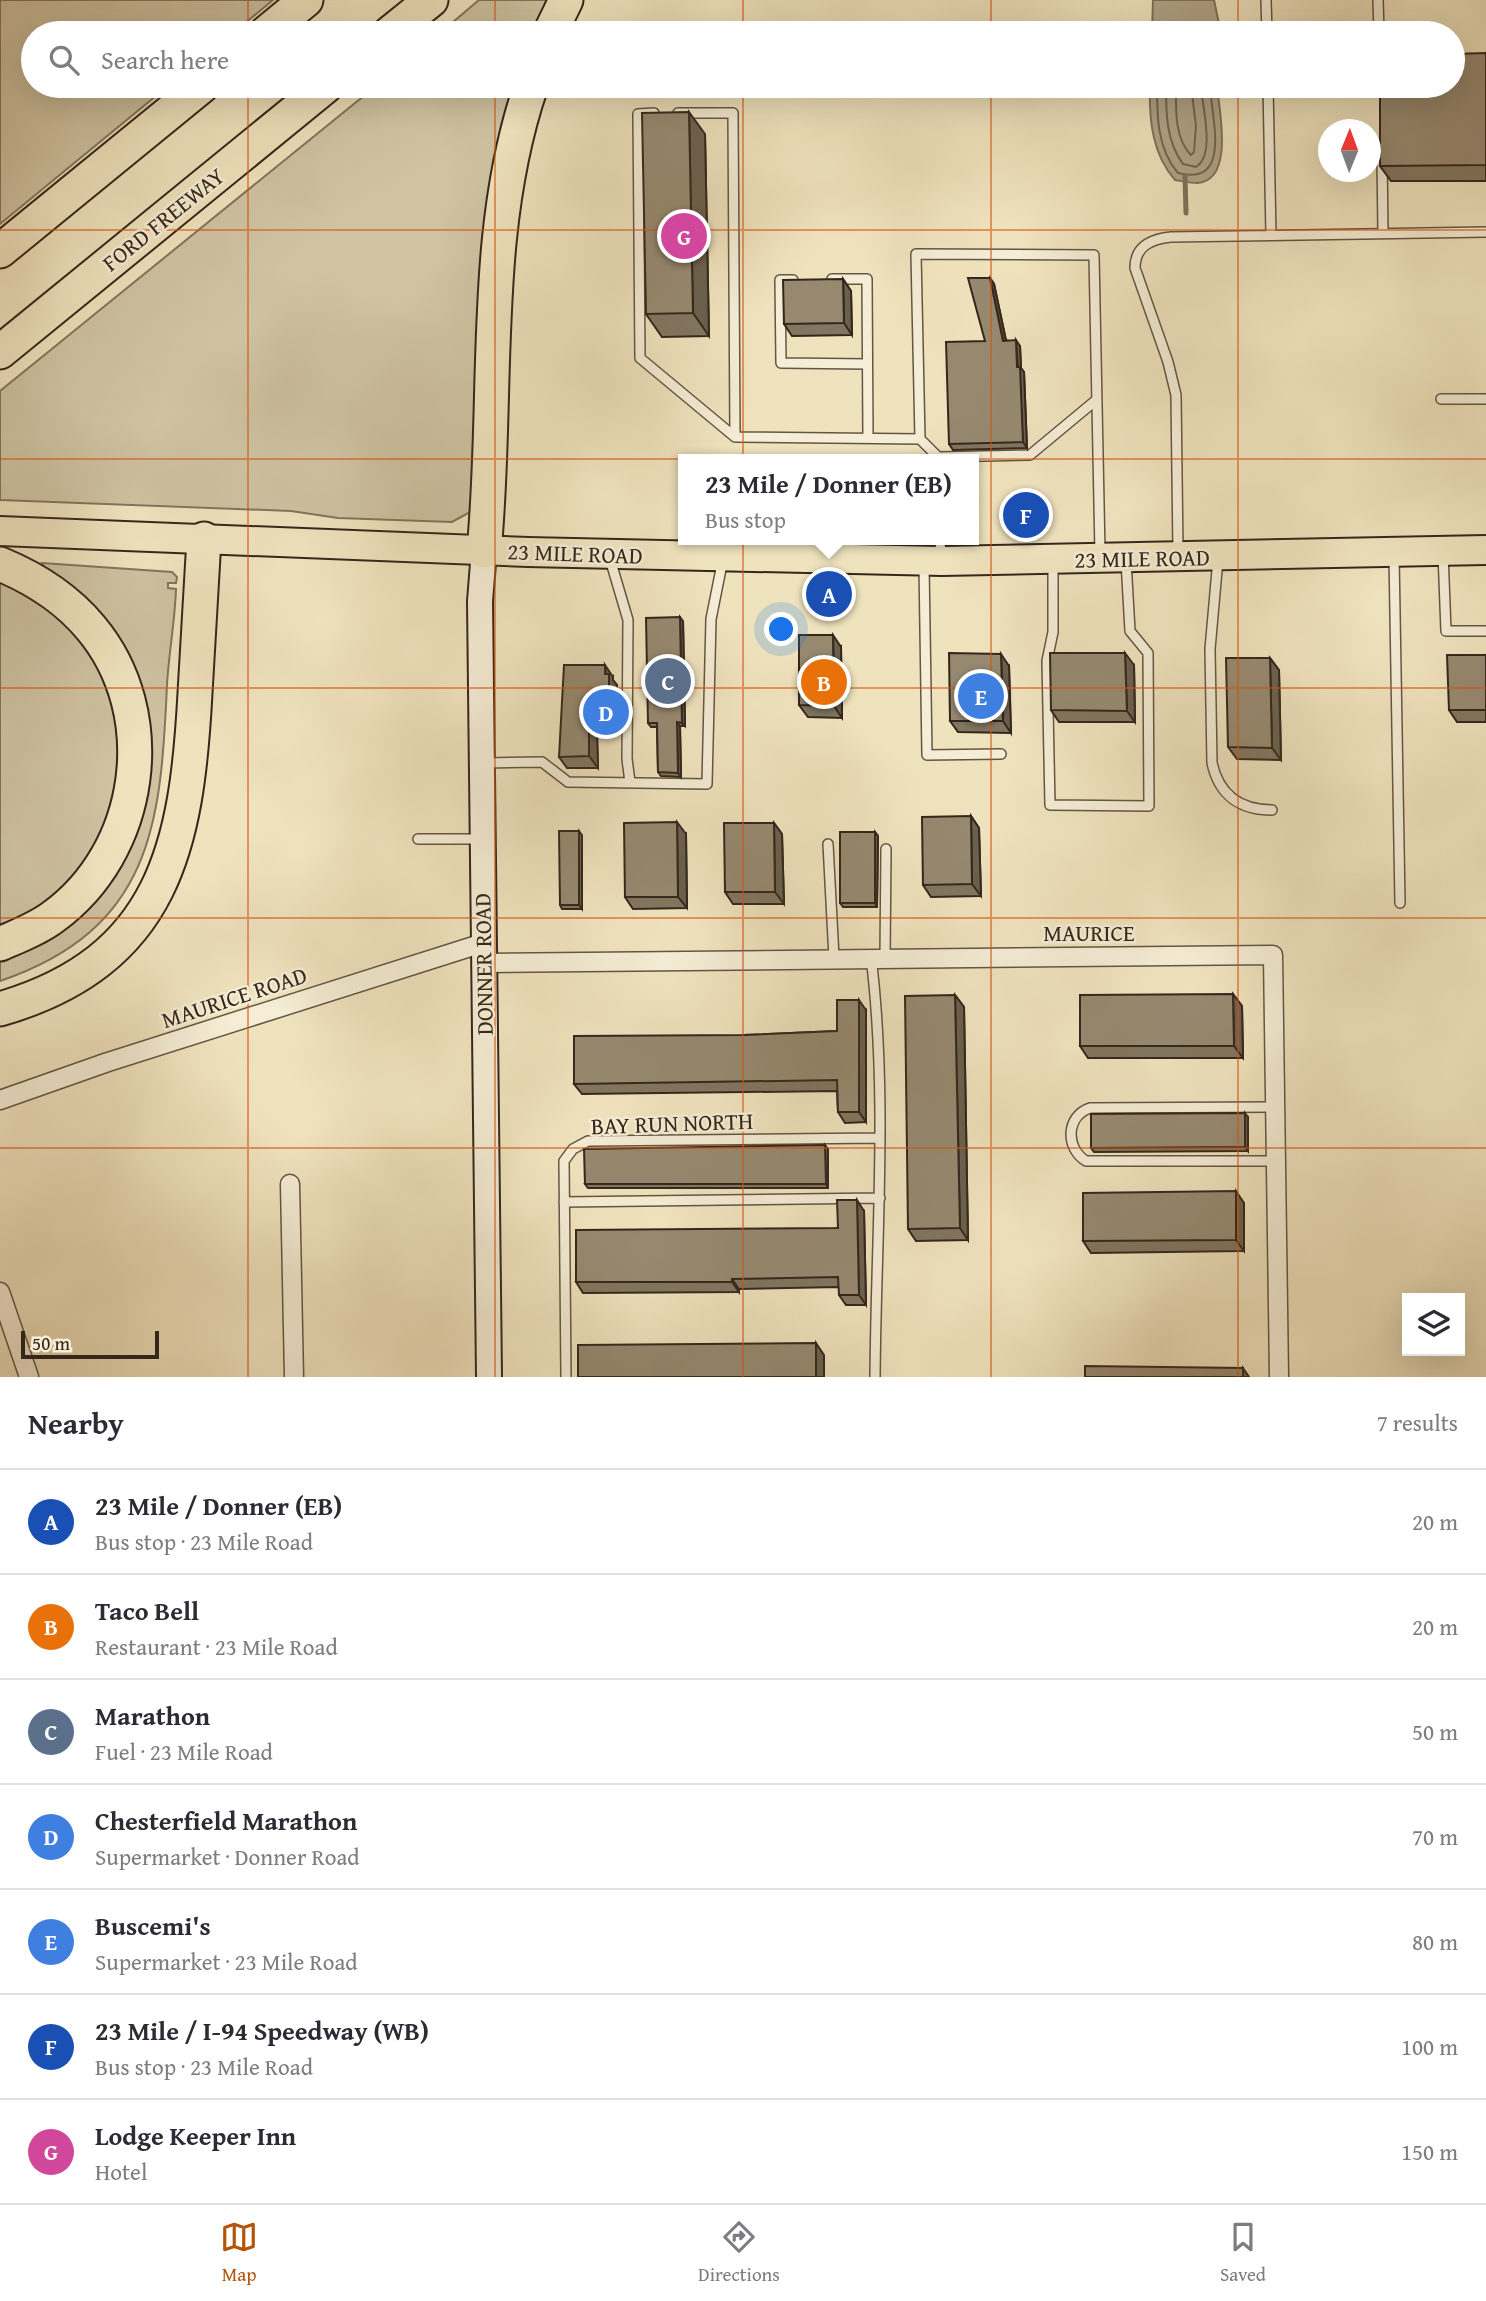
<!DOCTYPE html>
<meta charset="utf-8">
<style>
:root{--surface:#fff;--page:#f2f2f3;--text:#2b2b33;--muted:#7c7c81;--line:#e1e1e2;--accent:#b45309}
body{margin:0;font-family:"Gentium Book Plus",serif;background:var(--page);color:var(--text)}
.controls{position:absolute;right:21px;bottom:21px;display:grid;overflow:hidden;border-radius:0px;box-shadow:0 7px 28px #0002}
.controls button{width:63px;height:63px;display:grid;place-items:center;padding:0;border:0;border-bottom:2px solid var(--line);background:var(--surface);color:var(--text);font:35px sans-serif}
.compass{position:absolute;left:1318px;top:119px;width:63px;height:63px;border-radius:50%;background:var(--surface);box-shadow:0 7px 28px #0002;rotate:1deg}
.scale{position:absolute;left:21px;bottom:18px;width:138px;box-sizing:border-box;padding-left:7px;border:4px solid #35271c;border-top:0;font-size:19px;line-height:24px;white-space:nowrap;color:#35271c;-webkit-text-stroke:5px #f5edd5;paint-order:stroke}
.you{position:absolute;left:782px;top:630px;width:24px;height:24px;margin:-18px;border:5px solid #fff;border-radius:50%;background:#1a73e8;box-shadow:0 0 0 10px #1a73e833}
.badge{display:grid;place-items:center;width:46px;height:46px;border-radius:50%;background:var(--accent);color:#fff;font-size:23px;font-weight:700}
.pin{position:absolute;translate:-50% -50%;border:4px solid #fff;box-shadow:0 2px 7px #0006}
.popup{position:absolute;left:678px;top:454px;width:301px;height:91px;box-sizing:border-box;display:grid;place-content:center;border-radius:0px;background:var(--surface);filter:drop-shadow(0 2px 5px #0005);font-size:23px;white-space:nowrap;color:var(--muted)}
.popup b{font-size:26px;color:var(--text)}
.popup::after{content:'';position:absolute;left:50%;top:100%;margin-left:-14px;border:14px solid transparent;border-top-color:var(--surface)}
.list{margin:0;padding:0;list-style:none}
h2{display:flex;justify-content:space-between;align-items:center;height:91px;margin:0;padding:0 28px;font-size:30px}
h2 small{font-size:23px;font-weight:400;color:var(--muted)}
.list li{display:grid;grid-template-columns:46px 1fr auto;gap:21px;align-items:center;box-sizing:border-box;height:105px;padding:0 28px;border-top:2px solid var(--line)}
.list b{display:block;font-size:26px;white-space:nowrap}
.list p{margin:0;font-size:23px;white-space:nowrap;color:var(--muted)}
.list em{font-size:23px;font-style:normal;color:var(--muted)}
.icon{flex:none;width:38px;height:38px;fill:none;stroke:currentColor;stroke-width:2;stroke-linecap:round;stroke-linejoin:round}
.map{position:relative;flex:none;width:1486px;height:1377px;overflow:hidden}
.search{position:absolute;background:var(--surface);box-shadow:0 7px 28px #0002;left:21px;right:21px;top:21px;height:77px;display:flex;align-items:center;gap:18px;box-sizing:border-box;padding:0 24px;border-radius:38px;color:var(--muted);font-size:26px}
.sheet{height:826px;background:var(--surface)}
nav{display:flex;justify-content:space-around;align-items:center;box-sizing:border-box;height:98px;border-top:2px solid var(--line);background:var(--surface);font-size:19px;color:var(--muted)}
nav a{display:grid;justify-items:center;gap:4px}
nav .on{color:var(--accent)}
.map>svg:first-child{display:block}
.green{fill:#cfc3a2;stroke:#82755f;stroke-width:2}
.water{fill:#b0a387;stroke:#7f715c;stroke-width:2}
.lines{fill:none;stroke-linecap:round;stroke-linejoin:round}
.shore{stroke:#726552;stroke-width:2}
.stream{stroke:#7f715c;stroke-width:5}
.lane-casing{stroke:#645644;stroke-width:12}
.street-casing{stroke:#645644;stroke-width:21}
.secondary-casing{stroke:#35271c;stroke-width:28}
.primary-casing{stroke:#35271c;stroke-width:32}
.highway-casing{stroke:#35271c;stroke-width:37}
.lane{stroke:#f5edd5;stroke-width:9}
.street{stroke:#f5edd5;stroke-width:18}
.secondary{stroke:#f5edd5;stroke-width:24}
.primary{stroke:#efe3be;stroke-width:28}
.highway{stroke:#efe3be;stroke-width:33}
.wall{fill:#817660;stroke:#35271c;stroke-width:2}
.shaded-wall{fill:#69604e;stroke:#35271c;stroke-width:2}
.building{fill:#968970;stroke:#35271c;stroke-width:2}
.grid{fill:none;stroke:#d6540e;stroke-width:2;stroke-opacity:0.55}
.labels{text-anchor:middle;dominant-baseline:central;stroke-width:5;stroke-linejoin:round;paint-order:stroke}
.street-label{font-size:23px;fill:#35271c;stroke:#f5edd5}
</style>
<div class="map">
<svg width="1486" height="1377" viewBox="0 0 1486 1377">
<rect width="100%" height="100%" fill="#efe3be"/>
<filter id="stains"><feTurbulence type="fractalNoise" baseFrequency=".00286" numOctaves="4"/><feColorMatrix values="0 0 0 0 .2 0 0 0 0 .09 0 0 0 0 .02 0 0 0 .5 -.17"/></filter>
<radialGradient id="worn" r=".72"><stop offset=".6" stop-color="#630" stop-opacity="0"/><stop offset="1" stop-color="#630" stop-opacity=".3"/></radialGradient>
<path class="green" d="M 0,0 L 273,0 L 233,33 L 33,33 L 33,86 L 168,86 L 0,224 Z
M 479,0 L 552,0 L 537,33 L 440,33 Z
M 376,86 L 518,86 L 472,511 L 452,522 L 338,518 L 291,511 L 0,500 L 0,391 Z
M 42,563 L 172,572 L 177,577 L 176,583 L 168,583 L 168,588 L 176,589 C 175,620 169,652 167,684 C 161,825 152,929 0,981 L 0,954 L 56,925 L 144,748 Z
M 0,580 L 61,618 L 94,657 L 119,723 L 118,796 L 84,867 L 47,904 L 0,929 Z"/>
<path class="water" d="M 1153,0 L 1214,0 L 1221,33 L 1152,33 Z
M 1150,86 L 1217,86 C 1219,109 1235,181 1197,183 C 1190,183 1182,181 1175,180 C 1152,154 1149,119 1150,86 Z"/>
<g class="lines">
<path class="shore" d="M 1157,86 C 1157,115 1157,149 1178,173 C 1233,187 1211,116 1210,86
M 1166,86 C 1166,113 1166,141 1183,164 L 1196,167 C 1216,155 1202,106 1201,86
M 1176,86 C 1176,108 1174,138 1191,155 L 1194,152 L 1196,126 L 1191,86"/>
<path class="stream" d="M 1185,176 L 1186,213"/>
<g class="lane-casing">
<path id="lane" d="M 1266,0 L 1267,33
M 1378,0 L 1379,33
M 1268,86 L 1271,235
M 654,113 L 638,114 L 640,358 L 735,437 L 920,439
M 678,113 L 733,113 L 735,437
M 1382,157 L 1383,233
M 832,279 L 867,279 L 868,438
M 793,280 L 780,280 L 781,363 L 867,364
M 1441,399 L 1486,399
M 941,457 L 1030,455 L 1095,401
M 940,459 L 920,439 L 916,254 L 1094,255 L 1100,553
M 940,540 L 941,556
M 1178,552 L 1176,395 L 1168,362 L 1135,268 C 1135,246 1151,239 1171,237 L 1486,232
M 1443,553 L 1446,631 L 1486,631
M 1394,555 L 1400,903
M 610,559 L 628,620 L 627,759 L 630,782
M 1218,559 L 1210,649 L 1212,763 C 1219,795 1240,810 1272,810
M 1053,561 L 1053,632 L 1047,661 L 1050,805 L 1149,806 L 1148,653 L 1130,631 L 1126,561
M 924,566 L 927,755 L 1001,754
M 485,763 L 542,762 L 568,782 L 707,784 L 711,619 L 723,559
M 418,839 L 482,839
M 828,844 L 834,958
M 871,957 C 888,1096 876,1238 875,1377
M 885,957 L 886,849
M 1275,1107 L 1090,1108 C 1066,1116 1065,1148 1086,1161 L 1277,1161
M 564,1202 L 880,1198
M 566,1377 L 564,1161 L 573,1149 L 588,1141 L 878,1138"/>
</g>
<g class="street-casing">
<path id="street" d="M 483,963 L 1273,955 L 1279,1377
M 0,1100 L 108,1062 L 483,943
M 290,1184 L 294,1377
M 0,1292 L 29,1377"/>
</g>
<g class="secondary-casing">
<path id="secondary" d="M 484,551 L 480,601 L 489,1377"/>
</g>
<g class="primary-casing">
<path id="primary" d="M 0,531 L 528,552 L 942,561 L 1486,550"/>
</g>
<g class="highway-casing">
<path id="highway" d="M 266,33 L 306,0
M 390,33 L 431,0
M 550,33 L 566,0
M 0,251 L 202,86
M 0,352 L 326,86
M 484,551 C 499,396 480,235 531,86
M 0,564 C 34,578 67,599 91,628 C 163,714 143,852 53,917 C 37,929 18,936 0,944
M 0,1009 C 165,961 187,845 195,693 C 198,642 201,590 204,539"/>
</g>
<use href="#lane" class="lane"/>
<use href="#street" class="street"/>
<use href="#secondary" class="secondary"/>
<use href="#primary" class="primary"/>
<use href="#highway" class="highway"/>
</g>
<path class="wall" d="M 1486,53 L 1486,181 L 1391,181 L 1380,166 Z
M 705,134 L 709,336 L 662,337 L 646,314 Z
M 990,278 L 994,284 L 1006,340 L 1020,346 L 1021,368 L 1024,372 L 1027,448 L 953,450 L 949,444 L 985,341 Z
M 843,279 L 851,291 L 852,335 L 792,336 L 784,324 Z
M 683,621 L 685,726 L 680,726 L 681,777 L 661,776 L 658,772 L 657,727 L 651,727 L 648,723 Z
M 841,647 L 842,718 L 808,717 L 799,705 Z
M 1486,655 L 1486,722 L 1457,722 L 1449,710 Z
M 1270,658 L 1279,670 L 1281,760 L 1237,759 L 1228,747 Z
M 1134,665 L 1135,722 L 1059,722 L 1051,710 Z
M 1009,666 L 1011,733 L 958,732 L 950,721 Z
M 613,677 L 613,680 L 617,685 L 617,733 L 597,733 L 598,768 L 567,768 L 559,757 Z
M 971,816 L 979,828 L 981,896 L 931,897 L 923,885 Z
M 774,823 L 782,834 L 784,904 L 733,904 L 725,892 Z
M 875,832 L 878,836 L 877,907 L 843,907 L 840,903 Z
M 686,834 L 687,908 L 633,909 L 625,897 Z
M 582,835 L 582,909 L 562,909 L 560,905 Z
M 1233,994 L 1242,1006 L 1243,1058 L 1088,1058 L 1080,1046 Z
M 955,995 L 964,1007 L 968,1240 L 916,1241 L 908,1229 Z
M 866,1010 L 866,1122 L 845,1123 L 838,1112 L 837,1091 L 582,1094 L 574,1084 L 744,1035 L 837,1031 Z
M 1248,1117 L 1248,1151 L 1094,1152 L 1091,1148 Z
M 828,1149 L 828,1188 L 588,1188 L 585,1184 Z
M 1244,1203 L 1244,1251 L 1091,1253 L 1083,1241 Z
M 864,1211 L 866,1305 L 846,1305 L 839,1295 L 839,1287 L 739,1289 L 739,1292 L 583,1293 L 576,1282 L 838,1228 Z"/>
<path class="shaded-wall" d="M 689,112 L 705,134 L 709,336 L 693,313 Z
M 990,278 L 994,284 L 1007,346 L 1003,341 Z
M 843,279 L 851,291 L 852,335 L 844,323 Z
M 1016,340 L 1020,346 L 1021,368 L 1024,372 L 1027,448 L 1023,442 Z
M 680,617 L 683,621 L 685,726 L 682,723 Z
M 833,635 L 841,647 L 842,718 L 834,706 Z
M 1125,653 L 1134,665 L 1135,722 L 1127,711 Z
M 1001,654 L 1009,666 L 1011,733 L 1003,721 Z
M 1270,658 L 1279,670 L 1281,760 L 1272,748 Z
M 605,665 L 613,677 L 613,680 L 617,685 L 617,733 L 609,721 Z
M 589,721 L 597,733 L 598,768 L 589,756 Z
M 677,722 L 680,726 L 681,777 L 678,773 Z
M 971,816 L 979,828 L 981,896 L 972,884 Z
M 677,822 L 686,834 L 687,908 L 678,897 Z
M 774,823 L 782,834 L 784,904 L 775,892 Z
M 579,831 L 582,835 L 582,909 L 579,905 Z
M 875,832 L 878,836 L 877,907 L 875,903 Z
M 1233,994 L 1242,1006 L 1243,1058 L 1234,1046 Z
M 955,995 L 964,1007 L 968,1240 L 960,1228 Z
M 859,1000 L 866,1010 L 866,1122 L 859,1112 Z
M 1245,1113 L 1248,1117 L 1248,1151 L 1245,1147 Z
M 825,1145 L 828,1149 L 828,1188 L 826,1184 Z
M 1236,1191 L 1244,1203 L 1244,1251 L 1236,1240 Z
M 857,1200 L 864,1211 L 866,1305 L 859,1295 Z
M 732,1279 L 739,1289 L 739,1292 L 732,1282 Z
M 816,1343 L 824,1355 L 824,1377 L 816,1377 Z
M 1243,1368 L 1249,1377 L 1243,1377 Z"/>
<path class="building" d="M 1486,53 L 1486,165 L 1380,166 L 1380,86 L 1453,86 L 1453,54 Z
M 689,112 L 693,313 L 646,314 L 642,113 Z
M 968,278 L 990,278 L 1003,341 L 1016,340 L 1017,367 L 1020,367 L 1023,442 L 949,444 L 946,342 L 985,341 Z
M 843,279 L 844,323 L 784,324 L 783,280 Z
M 680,617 L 682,723 L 677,722 L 678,773 L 658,772 L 657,723 L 648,723 L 646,618 Z
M 799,635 L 833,635 L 834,706 L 799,705 Z
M 949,653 L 1001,654 L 1003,721 L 950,721 Z
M 1050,653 L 1125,653 L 1127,711 L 1051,710 Z
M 1447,655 L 1486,655 L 1486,710 L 1449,710 Z
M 1226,658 L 1270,658 L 1272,748 L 1228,747 Z
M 564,665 L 605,665 L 605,674 L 609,674 L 609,721 L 589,721 L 589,756 L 559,757 Z
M 971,816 L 972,884 L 923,885 L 922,817 Z
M 677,822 L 678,897 L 625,897 L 624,823 Z
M 724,823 L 774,823 L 775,892 L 725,892 Z
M 559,831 L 579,831 L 579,905 L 560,905 Z
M 840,832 L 875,832 L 875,903 L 840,903 Z
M 1233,994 L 1234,1046 L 1080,1046 L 1080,995 Z
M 955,995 L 960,1228 L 908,1229 L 905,996 Z
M 837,1000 L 859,1000 L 859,1112 L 838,1112 L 837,1080 L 574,1084 L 574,1036 L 744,1035 L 837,1031 Z
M 1245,1113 L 1245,1147 L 1091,1148 L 1091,1114 Z
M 825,1145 L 826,1184 L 585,1184 L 584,1149 Z
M 1236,1191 L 1236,1240 L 1083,1241 L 1083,1193 Z
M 837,1200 L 857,1200 L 859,1295 L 839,1295 L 838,1277 L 732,1279 L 732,1282 L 576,1282 L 576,1230 L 838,1228 Z
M 816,1343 L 816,1377 L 578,1377 L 578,1345 Z
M 1085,1366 L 1243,1368 L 1243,1377 L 1085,1377 Z"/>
<path class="grid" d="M 248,0 L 248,33M 495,0 L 495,33M 743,0 L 743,33M 991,0 L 991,33M 1238,0 L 1238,33M 248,86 L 248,1377M 495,86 L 495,1377M 743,86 L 743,1377M 991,86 L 991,1377M 1238,86 L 1238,1377M 0,230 L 1486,230M 0,459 L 1486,459M 0,688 L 1486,688M 0,918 L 1486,918M 0,1148 L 1486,1148"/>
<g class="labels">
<g class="street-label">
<text transform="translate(163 219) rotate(-39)">FORD FREEWAY</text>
<text transform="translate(575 553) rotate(2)">23 MILE ROAD</text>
<text transform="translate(1142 558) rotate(-1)">23 MILE ROAD</text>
<text x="1089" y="932">MAURICE</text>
<text transform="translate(483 964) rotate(-91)">DONNER ROAD</text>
<text transform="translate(234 997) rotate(-18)">MAURICE ROAD</text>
<text transform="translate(672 1123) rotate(-2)">BAY RUN NORTH</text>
</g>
</g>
<rect width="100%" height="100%" filter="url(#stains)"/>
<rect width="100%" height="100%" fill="url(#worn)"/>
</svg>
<div class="controls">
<button><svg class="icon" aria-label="layers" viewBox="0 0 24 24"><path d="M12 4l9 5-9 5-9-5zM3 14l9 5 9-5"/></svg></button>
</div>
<svg class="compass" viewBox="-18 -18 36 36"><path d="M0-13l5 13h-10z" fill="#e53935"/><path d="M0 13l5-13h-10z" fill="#7c7c81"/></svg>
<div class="scale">50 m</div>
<div class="you"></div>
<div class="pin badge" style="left:829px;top:594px;background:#1a4fb4">A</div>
<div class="popup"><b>23 Mile / Donner (EB)</b>Bus stop</div>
<div class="pin badge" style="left:824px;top:682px;background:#e8710a">B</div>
<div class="pin badge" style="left:668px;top:681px;background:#5c6f8a">C</div>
<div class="pin badge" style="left:606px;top:712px;background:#3f7fe0">D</div>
<div class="pin badge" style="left:981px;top:696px;background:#3f7fe0">E</div>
<div class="pin badge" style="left:1026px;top:515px;background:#1a4fb4">F</div>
<div class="pin badge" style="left:684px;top:236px;background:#d1479c">G</div>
<div class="search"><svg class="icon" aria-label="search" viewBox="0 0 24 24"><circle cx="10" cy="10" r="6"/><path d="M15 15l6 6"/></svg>Search here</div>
</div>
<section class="sheet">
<h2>Nearby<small>7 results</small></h2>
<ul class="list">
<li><span class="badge" style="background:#1a4fb4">A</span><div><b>23 Mile / Donner (EB)</b><p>Bus stop · 23 Mile Road</p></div><em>20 m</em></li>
<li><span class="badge" style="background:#e8710a">B</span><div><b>Taco Bell</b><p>Restaurant · 23 Mile Road</p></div><em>20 m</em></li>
<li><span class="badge" style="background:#5c6f8a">C</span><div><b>Marathon</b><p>Fuel · 23 Mile Road</p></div><em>50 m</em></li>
<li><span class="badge" style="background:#3f7fe0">D</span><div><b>Chesterfield Marathon</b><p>Supermarket · Donner Road</p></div><em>70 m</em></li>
<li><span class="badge" style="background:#3f7fe0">E</span><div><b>Buscemi's</b><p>Supermarket · 23 Mile Road</p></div><em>80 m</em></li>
<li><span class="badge" style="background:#1a4fb4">F</span><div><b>23 Mile / I-94 Speedway (WB)</b><p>Bus stop · 23 Mile Road</p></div><em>100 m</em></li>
<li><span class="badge" style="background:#d1479c">G</span><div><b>Lodge Keeper Inn</b><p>Hotel</p></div><em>150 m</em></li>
</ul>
</section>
<nav>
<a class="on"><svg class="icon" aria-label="map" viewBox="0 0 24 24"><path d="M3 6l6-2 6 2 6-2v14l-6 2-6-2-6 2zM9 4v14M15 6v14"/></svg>Map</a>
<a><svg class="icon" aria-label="directions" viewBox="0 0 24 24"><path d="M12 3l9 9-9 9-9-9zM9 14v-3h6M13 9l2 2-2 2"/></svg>Directions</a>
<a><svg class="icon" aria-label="saved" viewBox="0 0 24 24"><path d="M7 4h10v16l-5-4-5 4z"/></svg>Saved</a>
</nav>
